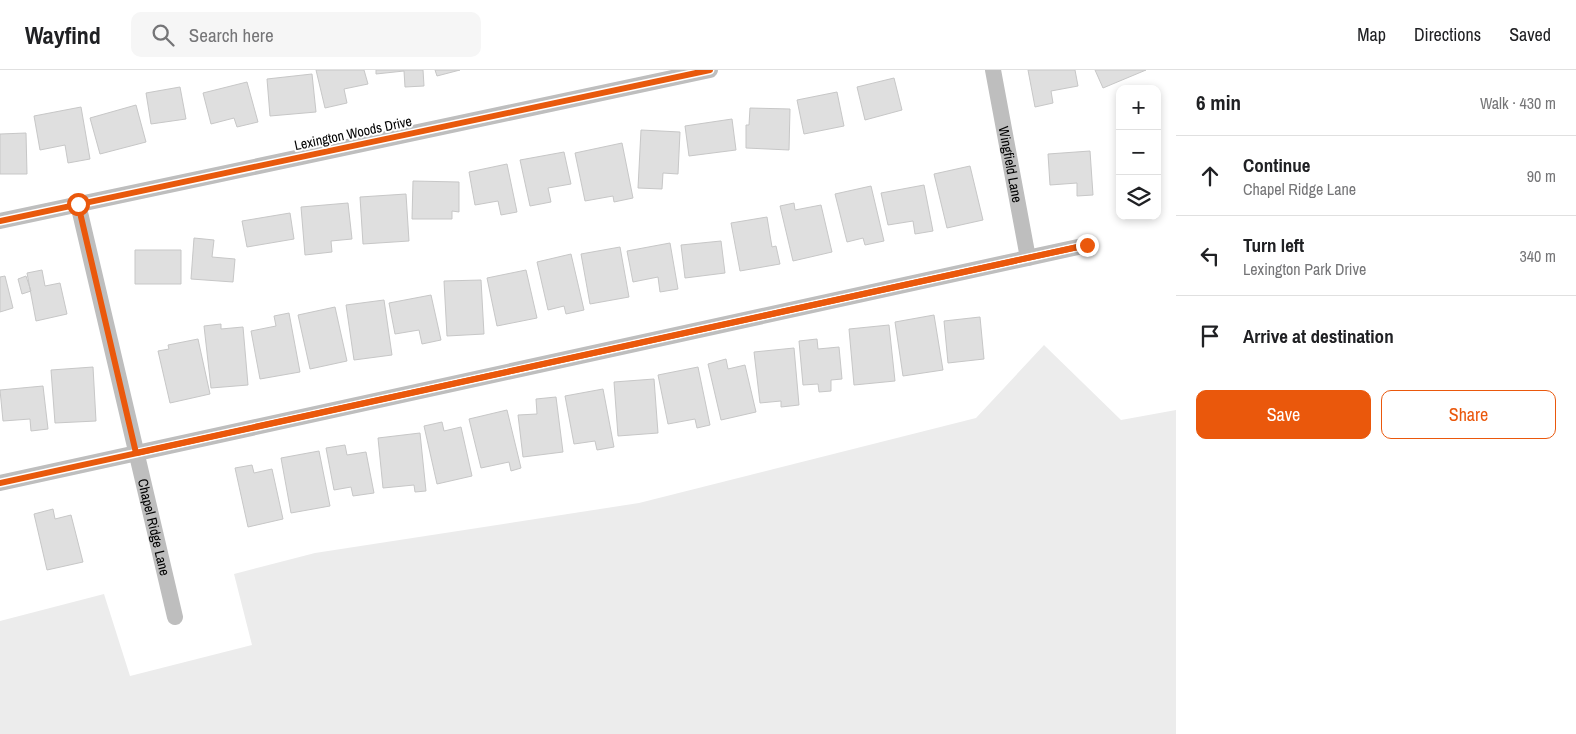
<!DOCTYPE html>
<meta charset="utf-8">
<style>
:root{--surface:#fff;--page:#f6f6f6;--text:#202124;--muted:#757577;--line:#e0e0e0;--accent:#ea580c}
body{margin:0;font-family:"Archivo Narrow",sans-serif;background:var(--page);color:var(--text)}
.controls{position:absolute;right:15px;top:15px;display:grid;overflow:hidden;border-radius:10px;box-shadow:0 2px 8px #0003}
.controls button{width:45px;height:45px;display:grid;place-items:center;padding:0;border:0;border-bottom:1px solid var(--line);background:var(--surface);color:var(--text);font:25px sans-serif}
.stop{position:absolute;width:15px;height:15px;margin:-11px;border:4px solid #ea580c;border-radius:50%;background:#fff}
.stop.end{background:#ea580c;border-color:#fff;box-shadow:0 1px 5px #0008}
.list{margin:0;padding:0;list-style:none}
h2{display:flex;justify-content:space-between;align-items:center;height:65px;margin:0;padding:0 20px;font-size:21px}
h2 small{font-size:16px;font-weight:400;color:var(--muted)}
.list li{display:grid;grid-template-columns:32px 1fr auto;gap:15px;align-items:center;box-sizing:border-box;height:80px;padding:0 20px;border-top:1px solid var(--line)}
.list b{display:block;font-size:19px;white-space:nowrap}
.list p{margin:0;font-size:16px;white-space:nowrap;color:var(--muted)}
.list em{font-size:16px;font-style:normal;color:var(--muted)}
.actions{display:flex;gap:10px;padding:15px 20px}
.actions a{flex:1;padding:11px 0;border:1px solid var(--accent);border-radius:10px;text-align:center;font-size:18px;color:var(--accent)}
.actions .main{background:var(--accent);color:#fff}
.icon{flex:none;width:28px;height:28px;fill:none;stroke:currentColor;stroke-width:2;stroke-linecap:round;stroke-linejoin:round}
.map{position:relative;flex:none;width:1176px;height:664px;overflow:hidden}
header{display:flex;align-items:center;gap:30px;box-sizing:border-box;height:70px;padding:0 25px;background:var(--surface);border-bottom:1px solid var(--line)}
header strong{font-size:24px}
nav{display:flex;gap:28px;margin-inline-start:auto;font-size:18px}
.search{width:350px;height:45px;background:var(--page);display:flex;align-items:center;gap:12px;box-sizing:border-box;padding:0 18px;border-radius:10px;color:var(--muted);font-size:19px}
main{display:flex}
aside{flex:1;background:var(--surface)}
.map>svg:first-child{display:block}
.green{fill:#ececec}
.building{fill:#dfdfdf;stroke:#c7c7c7}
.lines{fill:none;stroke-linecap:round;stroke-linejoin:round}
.minor{stroke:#bebebe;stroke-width:16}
.cycleway-casing{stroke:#fff;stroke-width:9}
.cycleway{stroke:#e8590c;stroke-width:6}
.route{stroke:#ea580c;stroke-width:6}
.labels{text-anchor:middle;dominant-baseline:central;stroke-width:4;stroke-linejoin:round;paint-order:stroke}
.street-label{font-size:14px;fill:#000;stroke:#fff}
</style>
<header>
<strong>Wayfind</strong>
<div class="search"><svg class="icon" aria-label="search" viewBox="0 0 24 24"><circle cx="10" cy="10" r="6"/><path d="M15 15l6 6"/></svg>Search here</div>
<nav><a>Map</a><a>Directions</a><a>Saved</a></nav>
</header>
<main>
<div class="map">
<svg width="1176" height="664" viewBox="0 0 1176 664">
<rect width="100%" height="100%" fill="#fff"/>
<path class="green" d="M 1044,275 L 1121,350 L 1176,340 L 1176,664 L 0,664 L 0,551 L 104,524 L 130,606 L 252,575 L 234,504 L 315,483 L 639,433 L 976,348 Z"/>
<path class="building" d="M 316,0 L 364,0 L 368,14 L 344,19 L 347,33 L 325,38 Z
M 376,0 L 423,0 L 424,16 L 405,17 L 404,1 L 376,4 Z
M 435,0 L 460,0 L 437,6 Z
M 1028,0 L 1075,0 L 1078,16 L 1051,21 L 1053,33 L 1035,37 Z
M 1095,0 L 1146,0 L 1103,18 Z
M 312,4 L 316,42 L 270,46 L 267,9 Z
M 894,8 L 902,40 L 865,50 L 857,17 Z
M 247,12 L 258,52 L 237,57 L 234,48 L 211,54 L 203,23 Z
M 180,17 L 186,49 L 151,54 L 146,23 Z
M 837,22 L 844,56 L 804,64 L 797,30 Z
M 136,35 L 146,72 L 100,84 L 90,48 Z
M 81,37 L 90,89 L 68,93 L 65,75 L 40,80 L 34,46 Z
M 750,38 L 790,39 L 789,80 L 746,78 L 746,55 L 749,55 Z
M 732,49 L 736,80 L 689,86 L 685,56 Z
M 641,60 L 680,62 L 678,104 L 663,103 L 662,119 L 638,118 Z
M 26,63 L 27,104 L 0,104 L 0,64 Z
M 622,73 L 633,128 L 614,132 L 613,126 L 585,131 L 575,83 Z
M 1090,81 L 1093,125 L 1077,126 L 1077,113 L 1050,115 L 1048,84 Z
M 564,82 L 571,114 L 548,118 L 551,132 L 530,136 L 520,90 Z
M 507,94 L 517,142 L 501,145 L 498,131 L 475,135 L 469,102 Z
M 970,96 L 983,150 L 947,158 L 934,104 Z
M 413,111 L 459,112 L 459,142 L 452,141 L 452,149 L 412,149 Z
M 924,115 L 933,161 L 915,164 L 913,151 L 888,155 L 881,123 Z
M 871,116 L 884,171 L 865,175 L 863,168 L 847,172 L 835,124 Z
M 406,124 L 409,171 L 363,174 L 360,127 Z
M 348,133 L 352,169 L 331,171 L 332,182 L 305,185 L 301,137 Z
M 794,133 L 795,140 L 821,135 L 832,182 L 793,191 L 780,136 Z
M 290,143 L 294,169 L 247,177 L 242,151 Z
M 767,147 L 772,177 L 776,176 L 780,194 L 740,201 L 731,153 Z
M 194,168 L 214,170 L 212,187 L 235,189 L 233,212 L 191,209 Z
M 721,171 L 725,203 L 685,208 L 681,175 Z
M 670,173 L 678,219 L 660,222 L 658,207 L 633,212 L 627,181 Z
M 620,177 L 629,227 L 590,234 L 581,184 Z
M 135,180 L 181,180 L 181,214 L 135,214 Z
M 571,184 L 584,240 L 566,244 L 564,236 L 548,240 L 537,192 Z
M 42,200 L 45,216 L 60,213 L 67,244 L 36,251 L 27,203 Z
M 526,200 L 537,248 L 497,256 L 487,208 Z
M 5,206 L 13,238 L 0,242 L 0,207 Z
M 26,206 L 31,221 L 22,224 L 18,209 Z
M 481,210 L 484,264 L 447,266 L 444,211 Z
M 431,225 L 441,270 L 422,274 L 419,260 L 395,264 L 389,233 Z
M 384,230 L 392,285 L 354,290 L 346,235 Z
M 335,237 L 347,291 L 310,299 L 298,245 Z
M 289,243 L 300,302 L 260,309 L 251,261 L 276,256 L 274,246 Z
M 934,245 L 943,300 L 903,306 L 895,252 Z
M 980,247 L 984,289 L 948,293 L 944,251 Z
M 221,254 L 221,259 L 243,257 L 248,315 L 211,318 L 204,256 Z
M 889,255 L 895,311 L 854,315 L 849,259 Z
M 198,269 L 210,324 L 170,333 L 158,281 L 169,279 L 168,275 Z
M 817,269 L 818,279 L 839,277 L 842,309 L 831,310 L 831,321 L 819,322 L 818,314 L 803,315 L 799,271 Z
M 794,278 L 799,335 L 781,337 L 781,331 L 760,333 L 754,282 Z
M 726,289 L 728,299 L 745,295 L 756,342 L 721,350 L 708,294 Z
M 93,297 L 96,351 L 55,353 L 51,300 Z
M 698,297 L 710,355 L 697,358 L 695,349 L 668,354 L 658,305 Z
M 654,309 L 658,363 L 618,366 L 614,312 Z
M 43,316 L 48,359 L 31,361 L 30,349 L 3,351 L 0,320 Z
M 603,319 L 614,377 L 597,380 L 595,371 L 574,374 L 565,326 Z
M 556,327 L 563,382 L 523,387 L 518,345 L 537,344 L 536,329 Z
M 507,340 L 521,398 L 511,401 L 509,392 L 481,398 L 469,349 Z
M 442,352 L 444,361 L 461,357 L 472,406 L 437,414 L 424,356 Z
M 420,363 L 426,421 L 415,422 L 414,415 L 383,418 L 378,368 Z
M 345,375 L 347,385 L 366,382 L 374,423 L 353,426 L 351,417 L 334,420 L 326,378 Z
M 319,381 L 330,436 L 291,443 L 281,388 Z
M 252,395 L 254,403 L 272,399 L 283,449 L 248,457 L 235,398 Z
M 53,439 L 55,449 L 71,445 L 83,492 L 47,500 L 34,444 Z"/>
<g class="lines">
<g class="minor">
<path id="s1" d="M 993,0 L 1028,188"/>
<path id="s2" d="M 78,134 L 175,547"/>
<path d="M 0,151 L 710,0"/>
<path d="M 0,413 L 1087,175"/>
</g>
<g class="cycleway-casing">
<path id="cycleway" d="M 0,151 L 710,0
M 0,413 L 1087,175"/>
</g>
<use href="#cycleway" class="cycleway"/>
</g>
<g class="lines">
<path class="route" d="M 78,134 L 136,383 L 1087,175"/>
</g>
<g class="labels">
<g class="street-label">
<text transform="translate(353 63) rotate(-12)">Lexington Woods Drive</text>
<text stroke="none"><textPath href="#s1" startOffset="96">Wingfield Lane</textPath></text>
<text stroke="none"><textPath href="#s2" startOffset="332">Chapel Ridge Lane</textPath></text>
</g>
</g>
</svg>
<div class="controls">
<button>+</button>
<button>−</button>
<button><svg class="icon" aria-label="layers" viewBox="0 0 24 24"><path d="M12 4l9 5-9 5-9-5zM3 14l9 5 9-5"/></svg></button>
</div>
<div class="stop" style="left:78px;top:134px"></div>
<div class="stop end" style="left:1087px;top:175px"></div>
</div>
<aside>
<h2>6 min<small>Walk · 430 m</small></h2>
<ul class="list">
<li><svg class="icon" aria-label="ahead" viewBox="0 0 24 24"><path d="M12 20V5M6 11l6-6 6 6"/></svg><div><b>Continue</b><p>Chapel Ridge Lane</p></div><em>90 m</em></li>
<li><svg class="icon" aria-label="left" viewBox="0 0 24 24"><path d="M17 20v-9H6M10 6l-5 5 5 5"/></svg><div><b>Turn left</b><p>Lexington Park Drive</p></div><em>340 m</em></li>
<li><svg class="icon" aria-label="arrive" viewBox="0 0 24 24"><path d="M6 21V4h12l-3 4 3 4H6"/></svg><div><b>Arrive at destination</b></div></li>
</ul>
<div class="actions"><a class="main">Save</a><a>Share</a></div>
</aside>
</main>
